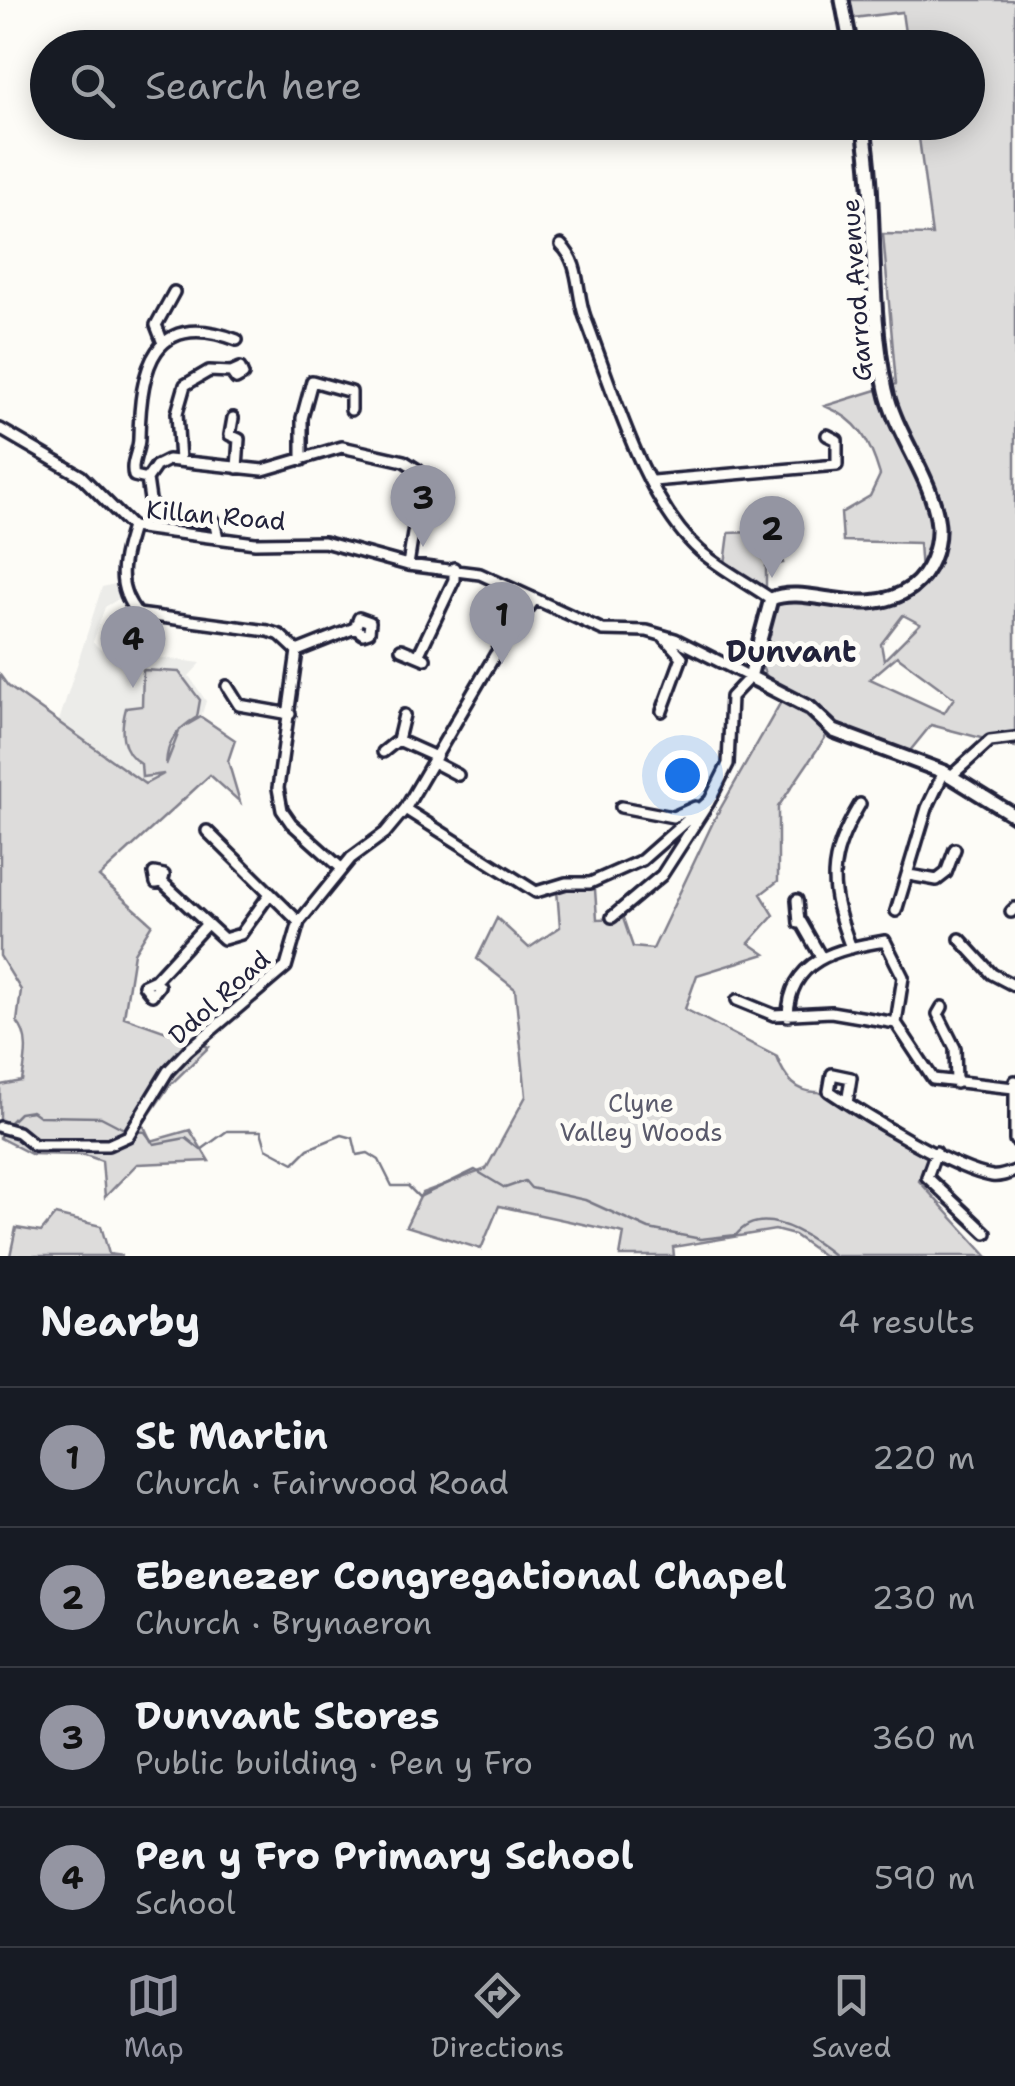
<!DOCTYPE html>
<meta charset="utf-8">
<style>
:root{--surface:#171b24;--page:#242831;--text:#f1f3f6;--muted:#9ea1a6;--line:#363941;--accent:#9495a2}
body{margin:0;font-family:"Shantell Sans",sans-serif;background:var(--page);color:var(--text)}
.you{position:absolute;left:682px;top:775px;width:35px;height:35px;margin:-25px;border:8px solid #fff;border-radius:50%;background:#1a73e8;box-shadow:0 0 0 15px #1a73e833}
.badge{display:grid;place-items:center;width:65px;height:65px;border-radius:50%;background:var(--accent);color:#111;font-size:32px;font-weight:700}
.pin{position:absolute;translate:-50% -82px;filter:drop-shadow(0 2px 5px #0008)}
.pin::after{content:'';position:absolute;top:52px;width:35px;height:30px;background:inherit;clip-path:polygon(0 0,100% 0,50% 100%)}
.list{margin:0;padding:0;list-style:none}
h2{display:flex;justify-content:space-between;align-items:center;height:130px;margin:0;padding:0 40px;font-size:42px}
h2 small{font-size:32px;font-weight:400;color:var(--muted)}
.list li{display:grid;grid-template-columns:65px 1fr auto;gap:30px;align-items:center;box-sizing:border-box;height:140px;padding:0 40px;border-top:2px solid var(--line)}
.list b{display:block;font-size:38px;white-space:nowrap}
.list p{margin:0;font-size:32px;white-space:nowrap;color:var(--muted)}
.list em{font-size:32px;font-style:normal;color:var(--muted)}
.icon{flex:none;width:55px;height:55px;fill:none;stroke:currentColor;stroke-width:2;stroke-linecap:round;stroke-linejoin:round}
.map{position:relative;flex:none;width:1015px;height:1256px;overflow:hidden}
.search{position:absolute;background:var(--surface);box-shadow:0 5px 25px #0003;left:30px;right:30px;top:30px;height:110px;display:flex;align-items:center;gap:25px;box-sizing:border-box;padding:0 35px;border-radius:55px;color:var(--muted);font-size:38px}
.sheet{height:690px;background:var(--surface)}
nav{display:flex;justify-content:space-around;align-items:center;box-sizing:border-box;height:140px;border-top:2px solid var(--line);background:var(--surface);font-size:28px;color:var(--muted)}
nav a{display:grid;justify-items:center;gap:5px}
nav .on{color:var(--accent)}
.map>svg:first-child{display:block}
.built{fill:#ecece9}
.green{fill:#dddcdb;stroke:#807f8b;stroke-width:2.5;fill-rule:evenodd}
.lines{fill:none;stroke-linecap:round;stroke-linejoin:round}
.stream{stroke:#787885;stroke-width:2.5}
.minor-casing{stroke:#22223b;stroke-width:16}
.major-casing{stroke:#22223b;stroke-width:19}
.minor{stroke:#fdfcf7;stroke-width:9}
.major{stroke:#fdfcf7;stroke-width:11}
.labels{text-anchor:middle;dominant-baseline:central;stroke-width:10;stroke-linejoin:round;paint-order:stroke}
.street-label{font-size:25px;fill:#22223b;stroke:#fdfcf7}
.park-label{font-size:25px;fill:#5a5a6b;stroke:#fdfcf7}
.quarter-label{font-size:30px;font-weight:bold;fill:#22223b;stroke:#fdfcf7}
</style>
<div class="map">
<svg width="1015" height="1256" viewBox="0 0 1015 1256">
<rect width="100%" height="100%" fill="#fdfcf7"/>
<filter id="ink" filterUnits="userSpaceOnUse"><feTurbulence type="fractalNoise" baseFrequency=".01" numOctaves="2"/><feDisplacementMap in="SourceGraphic" scale="20" xChannelSelector="R" yChannelSelector="G"/><feConvolveMatrix kernelMatrix="1 2 1 2 8 2 1 2 1" color-interpolation-filters="sRGB"/></filter>
<g filter="url(#ink)">
<path class="built" d="M 119,583 L 122,597 L 105,607 L 93,642 L 101,650 L 201,663 L 189,676 L 206,701 L 201,717 L 180,729 L 163,776 L 145,784 L 58,724 L 102,587 Z"/>
<path class="green" d="M 849,0 L 1015,0 L 1015,747 L 931,725 L 909,752 L 848,731 L 829,732 L 778,807 L 778,881 L 761,894 L 774,915 L 749,943 L 765,954 L 697,975 L 685,1009 L 777,1057 C 784,1077 796,1093 818,1092 L 930,1153 L 919,1181 L 987,1256 L 824,1256 L 794,1235 L 775,1230 L 673,1247 L 674,1256 L 620,1256 L 624,1233 L 499,1206 L 481,1249 L 406,1226 L 422,1193 L 486,1169 L 526,1096 L 515,989 L 477,959 L 497,918 L 529,948 L 560,927 L 557,890 L 595,889 L 597,919 L 623,918 L 633,947 L 653,949 L 715,818 L 782,700 L 783,690 C 747,670 764,641 773,607 L 787,599 L 832,607 L 874,606 L 904,598 L 921,572 L 919,543 L 843,541 L 841,513 L 870,496 L 880,475 C 870,441 859,420 825,406 L 896,384 L 883,234 L 932,235 L 917,123 L 968,122 L 968,48 L 907,47 L 902,12 L 853,18 ZM 903,615 L 920,624 L 884,660 L 881,644 ZM 897,656 L 954,698 L 944,713 L 870,679 Z
M 775,531 L 783,563 L 766,566 L 766,588 L 725,564 L 729,533 Z
M 143,670 L 179,672 L 200,700 L 197,717 C 177,729 167,741 166,765 L 180,729 L 201,717 L 235,740 L 228,761 L 240,802 L 210,775 L 99,877 L 152,924 L 134,953 L 124,1017 L 209,1047 L 169,1086 L 143,1124 L 151,1141 L 190,1130 L 209,1161 L 137,1164 L 105,1197 L 102,1161 L 85,1155 L 31,1154 L 0,1138 L 0,1085 L 22,1081 C 25,1062 31,1037 17,1022 L 21,990 L 0,956 L 0,675 L 8,686 L 145,784 L 164,774 L 142,777 L 141,764 C 120,751 120,730 126,708 L 142,706 Z
M 55,1215 L 101,1226 L 109,1254 L 123,1256 L 10,1256 L 16,1228 L 41,1232 Z"/>
<g class="lines">
<path class="stream" d="M 0,1121 L 9,1123 L 19,1113 L 32,1111 L 39,1116 L 101,1117 L 126,1130
M 134,1131 L 145,1132 L 154,1144 L 186,1138 L 201,1150 L 227,1131 L 261,1131 L 266,1148 L 294,1163 L 308,1149 L 342,1135 L 353,1138 L 357,1155 L 368,1153 L 379,1160 L 392,1186 L 408,1186 L 419,1197 L 475,1170 L 505,1188 L 525,1181 L 531,1188 L 585,1200 L 649,1229 L 701,1239 L 736,1235 C 762,1203 810,1236 835,1256"/>
<g class="minor-casing">
<path id="minor" d="M 561,245 C 581,264 576,293 585,317 C 612,387 643,500 700,551 C 721,569 748,583 771,599
M 163,343 L 156,325 L 174,292
M 233,418 L 230,435 L 239,439 L 237,468
M 0,429 L 81,476 L 132,527
M 302,460 L 302,418 L 312,381 L 351,392 L 351,410
M 180,461 L 177,413 L 185,385 L 209,371 L 231,372 L 236,379 L 243,375 L 240,368 L 231,372
M 147,479 L 134,476 C 130,462 139,452 139,438 C 140,370 152,308 237,340
M 653,481 L 837,465 L 837,440 L 827,435
M 132,527 L 255,543 L 324,542 L 408,565 L 480,574 L 603,630 L 647,631 L 675,639 L 750,677 L 731,697 L 728,764 L 710,800 L 642,860 L 590,883 L 566,883 L 536,892 L 405,809
M 132,527 C 122,560 114,586 138,614 L 268,631 L 280,635 L 297,651 L 278,788 L 282,810 L 291,823 L 341,868
M 218,538 L 214,521 L 168,518 L 151,507 L 147,479 L 156,466 L 168,460 L 263,470 L 342,447 L 404,461 L 418,470 L 421,483 L 408,565
M 401,649 L 425,659
M 297,651 L 355,628 L 359,618 L 370,622 L 369,632 L 363,634 L 355,628
M 418,656 L 454,580 L 454,568
M 227,686 L 239,705 L 290,714
M 662,711 L 682,657 L 663,636
M 398,740 L 436,757
M 383,752 L 398,740 L 404,715
M 433,762 L 458,775
M 951,776 L 990,741 L 1015,738
M 621,807 L 673,817 L 695,807
M 207,831 L 299,922
M 909,875 L 937,880 L 946,873 L 955,849
M 162,882 L 164,875 L 154,873 L 156,883 L 162,882 L 224,939 L 241,934 L 269,895
M 797,900 L 799,923
M 896,911 L 927,808 L 944,772
M 1011,912 L 1015,908
M 612,917 L 662,875 L 709,802
M 801,922 L 821,957
M 960,939 L 992,974 L 1015,986
M 851,948 C 828,887 826,861 860,804
M 155,980 L 159,986 L 152,995 L 144,985 L 155,980 L 205,926
M 737,1000 L 774,1015 L 831,1012 L 896,1023 L 933,1079 L 1014,1088
M 942,1007 L 938,1014 L 955,1048 L 956,1083
M 788,1016 C 789,959 837,949 885,941 L 903,977 L 896,1023
M 1015,1081 L 1015,1140
M 847,1103 L 851,1078 L 832,1074 L 829,1091 C 863,1114 953,1170 992,1176 C 1000,1177 1007,1174 1015,1171
M 0,1127 L 18,1132 L 34,1145 L 108,1145 L 128,1136 L 168,1071 L 188,1050 L 286,967 L 299,922 L 351,858 L 385,833 L 405,809 L 495,655 L 535,599
M 936,1152 L 927,1177 L 986,1233"/>
</g>
<g class="major-casing">
<path id="major" d="M 842,0 L 851,48
M 863,122 C 878,210 867,303 886,390 C 896,436 934,479 938,526 C 939,548 930,573 912,587 C 865,622 808,583 771,599 L 750,677 L 810,708 L 834,731 L 944,772 L 1015,816"/>
</g>
<use href="#minor" class="minor"/>
<use href="#major" class="major"/>
</g>
</g>
<g class="labels">
<g class="street-label">
<text transform="translate(856 290) rotate(-94)">Garrod Avenue</text>
<text transform="translate(216 515) rotate(5)">Killan Road</text>
<text transform="translate(219 997) rotate(-42)">Ddol Road</text>
</g>
<g class="park-label">
<text x="641" y="1103">Clyne<tspan x="641" dy="29">Valley Woods</tspan></text>
</g>
<g class="quarter-label">
<text x="791" y="651">Dunvant</text>
</g>
</g>
</svg>
<div class="you"></div>
<div class="pin badge" style="left:502px;top:664px">1</div>
<div class="pin badge" style="left:772px;top:578px">2</div>
<div class="pin badge" style="left:423px;top:547px">3</div>
<div class="pin badge" style="left:133px;top:688px">4</div>
<div class="search"><svg class="icon" aria-label="search" viewBox="0 0 24 24"><circle cx="10" cy="10" r="6"/><path d="M15 15l6 6"/></svg>Search here</div>
</div>
<section class="sheet">
<h2>Nearby<small>4 results</small></h2>
<ul class="list">
<li><span class="badge">1</span><div><b>St Martin</b><p>Church · Fairwood Road</p></div><em>220 m</em></li>
<li><span class="badge">2</span><div><b>Ebenezer Congregational Chapel</b><p>Church · Brynaeron</p></div><em>230 m</em></li>
<li><span class="badge">3</span><div><b>Dunvant Stores</b><p>Public building · Pen y Fro</p></div><em>360 m</em></li>
<li><span class="badge">4</span><div><b>Pen y Fro Primary School</b><p>School</p></div><em>590 m</em></li>
</ul>
</section>
<nav>
<a class="on"><svg class="icon" aria-label="map" viewBox="0 0 24 24"><path d="M3 6l6-2 6 2 6-2v14l-6 2-6-2-6 2zM9 4v14M15 6v14"/></svg>Map</a>
<a><svg class="icon" aria-label="directions" viewBox="0 0 24 24"><path d="M12 3l9 9-9 9-9-9zM9 14v-3h6M13 9l2 2-2 2"/></svg>Directions</a>
<a><svg class="icon" aria-label="saved" viewBox="0 0 24 24"><path d="M7 4h10v16l-5-4-5 4z"/></svg>Saved</a>
</nav>
